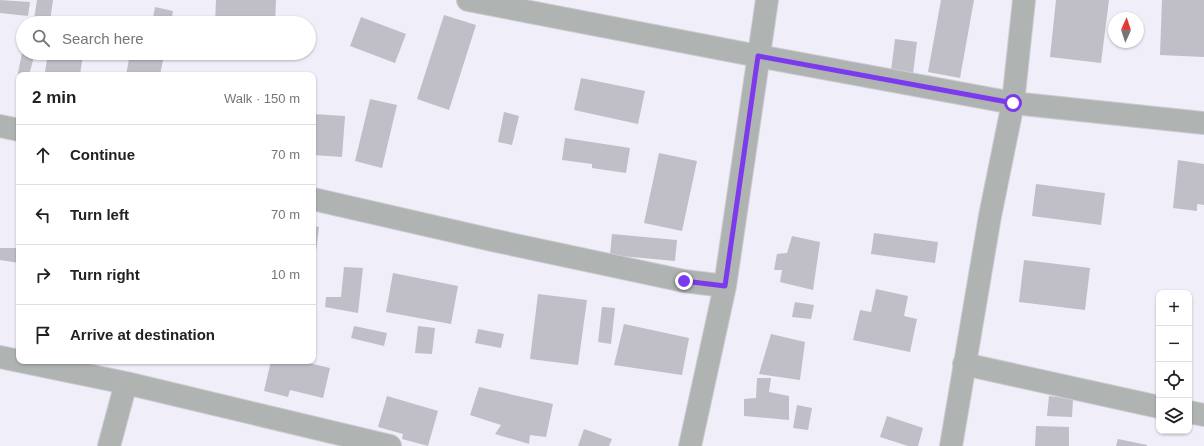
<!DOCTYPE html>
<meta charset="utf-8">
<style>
:root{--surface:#fff;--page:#f6f6f6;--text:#222;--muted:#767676;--line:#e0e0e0}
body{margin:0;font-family:Helvetica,sans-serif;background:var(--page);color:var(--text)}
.controls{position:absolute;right:12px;bottom:12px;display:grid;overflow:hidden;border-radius:8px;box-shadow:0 1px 3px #0004}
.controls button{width:36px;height:36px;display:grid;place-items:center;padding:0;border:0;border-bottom:1px solid var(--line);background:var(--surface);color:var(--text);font:20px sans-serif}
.compass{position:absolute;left:1108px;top:12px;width:36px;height:36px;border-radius:50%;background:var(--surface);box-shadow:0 1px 3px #0004;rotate:3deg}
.stop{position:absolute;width:12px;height:12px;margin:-9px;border:3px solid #7c3aed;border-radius:50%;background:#fff}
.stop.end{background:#7c3aed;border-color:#fff;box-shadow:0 1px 4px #0008}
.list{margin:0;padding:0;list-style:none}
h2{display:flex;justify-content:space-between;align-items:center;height:52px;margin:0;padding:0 16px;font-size:17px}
h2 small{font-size:13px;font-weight:400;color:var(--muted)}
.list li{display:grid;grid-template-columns:26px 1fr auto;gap:12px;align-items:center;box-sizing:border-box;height:60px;padding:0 16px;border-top:1px solid var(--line)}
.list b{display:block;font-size:15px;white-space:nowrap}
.list em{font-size:13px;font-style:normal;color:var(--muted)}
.icon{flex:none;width:22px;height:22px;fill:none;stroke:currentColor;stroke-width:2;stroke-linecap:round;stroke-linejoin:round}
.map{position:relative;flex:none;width:1204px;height:446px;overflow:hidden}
.search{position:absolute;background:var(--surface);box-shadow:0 1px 3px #0004;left:16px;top:16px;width:300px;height:44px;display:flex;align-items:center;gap:10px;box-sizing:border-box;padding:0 14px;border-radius:22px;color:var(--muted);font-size:15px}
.panel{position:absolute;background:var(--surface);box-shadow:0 1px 3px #0004;left:16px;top:72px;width:300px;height:292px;border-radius:8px}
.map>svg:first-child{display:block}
.building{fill:#c0bec7}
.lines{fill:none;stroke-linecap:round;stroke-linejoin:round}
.minor-casing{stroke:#cdcbd4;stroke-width:24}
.minor{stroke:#afb3b1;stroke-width:22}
.route{stroke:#7c3aed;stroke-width:5}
</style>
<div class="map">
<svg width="1204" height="446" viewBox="0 0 1204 446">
<rect width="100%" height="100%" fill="#f0eef8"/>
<path class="building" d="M 0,0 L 30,2 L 28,16 L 0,13 Z
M 37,0 L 53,0 L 50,21 L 34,19 Z
M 216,0 L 276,0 L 275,23 L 215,23 Z
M 941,0 L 974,0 L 960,78 L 928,72 Z
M 1056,0 L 1109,0 L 1101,63 L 1050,57 Z
M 1162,0 L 1204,0 L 1204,57 L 1160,55 Z
M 155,7 L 173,11 L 171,23 L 152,23 Z
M 444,15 L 476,25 L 449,110 L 417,99 Z
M 361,17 L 406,34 L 395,63 L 350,46 Z
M 895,39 L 917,42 L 913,74 L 891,71 Z
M 22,53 L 35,53 L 29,75 L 19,75 L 19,79 L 17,78 Z
M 48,53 L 71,53 L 83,55 L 80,75 L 62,75 L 45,72 Z
M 130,54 L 163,60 L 160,75 L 126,75 Z
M 581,78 L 645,91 L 638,124 L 574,110 Z
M 370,99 L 397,105 L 382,168 L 355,161 Z
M 504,112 L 519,116 L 512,145 L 498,142 Z
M 313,114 L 345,116 L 342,157 L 313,155 Z
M 565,138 L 630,148 L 626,173 L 592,168 L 592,164 L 562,160 Z
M 659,153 L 697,161 L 682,231 L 644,223 Z
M 1178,160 L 1204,164 L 1204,205 L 1197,204 L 1197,211 L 1173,208 Z
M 1036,184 L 1105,193 L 1101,225 L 1032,216 Z
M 313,226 L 319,227 L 314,267 L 313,267 Z
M 874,233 L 938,242 L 935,263 L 871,254 Z
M 612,234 L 677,240 L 675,261 L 610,255 Z
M 792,236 L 820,242 L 813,290 L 780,282 L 782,270 L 774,270 L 777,254 L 787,253 Z
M 0,248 L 19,248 L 19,263 L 0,260 Z
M 1024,260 L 1090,268 L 1085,310 L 1019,302 Z
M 344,267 L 363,268 L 358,313 L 325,307 L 326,297 L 341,297 Z
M 393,273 L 458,286 L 451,324 L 386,312 Z
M 876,289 L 908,296 L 904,316 L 917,319 L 910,352 L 853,340 L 860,310 L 871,312 Z
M 538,294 L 587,300 L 578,365 L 530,359 Z
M 795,302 L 814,305 L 811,319 L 792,317 Z
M 602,307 L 615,308 L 611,344 L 598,342 Z
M 624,324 L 689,338 L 682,375 L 614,365 Z
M 354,326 L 387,333 L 384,346 L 351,338 Z
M 418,326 L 435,328 L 432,354 L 415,353 Z
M 478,329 L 504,334 L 501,348 L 475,343 Z
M 771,334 L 805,342 L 800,380 L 759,374 Z
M 271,361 L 301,361 L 330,368 L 323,398 L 290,390 L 288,397 L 264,391 Z
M 757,378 L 771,378 L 769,392 L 789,396 L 789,420 L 744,416 L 744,399 L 756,398 Z
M 479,387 L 553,404 L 546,437 L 530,435 L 529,444 L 495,434 L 501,425 L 470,415 Z
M 387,396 L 438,411 L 428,446 L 402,439 L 403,434 L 378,427 Z
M 1049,396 L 1073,399 L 1072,417 L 1047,416 Z
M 797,405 L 812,408 L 808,430 L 793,428 Z
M 887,416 L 923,428 L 918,446 L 908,446 L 880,437 Z
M 1036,426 L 1069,427 L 1069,446 L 1035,446 Z
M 584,429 L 612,439 L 609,446 L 578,446 Z
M 1118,439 L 1147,445 L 1147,446 L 1116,446 Z"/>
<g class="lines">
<g class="minor-casing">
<path id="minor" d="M 468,0 L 758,56 L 1013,103 L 1204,123
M 0,126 L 19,130
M 313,199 L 492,240 L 684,281 L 725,286 L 767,0
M 0,357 L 126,383 L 390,446
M 964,364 L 1159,407
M 1189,412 L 1204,415
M 109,446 L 126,383
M 690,446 L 725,286
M 951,446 L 990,216 L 1013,103 L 1024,0"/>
</g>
<use href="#minor" class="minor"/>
</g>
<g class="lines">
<path class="route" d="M 684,281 L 725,286 L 758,56 L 1013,103"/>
</g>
</svg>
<div class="controls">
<button>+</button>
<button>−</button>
<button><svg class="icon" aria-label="locate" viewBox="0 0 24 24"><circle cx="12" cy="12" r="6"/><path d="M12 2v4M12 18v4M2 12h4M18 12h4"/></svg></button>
<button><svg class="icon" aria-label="layers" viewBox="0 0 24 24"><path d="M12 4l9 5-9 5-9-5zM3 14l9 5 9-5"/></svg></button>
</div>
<svg class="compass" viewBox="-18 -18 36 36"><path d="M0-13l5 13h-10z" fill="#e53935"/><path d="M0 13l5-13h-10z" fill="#767676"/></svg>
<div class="stop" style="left:1013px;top:103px"></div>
<div class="stop end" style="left:684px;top:281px"></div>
<div class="search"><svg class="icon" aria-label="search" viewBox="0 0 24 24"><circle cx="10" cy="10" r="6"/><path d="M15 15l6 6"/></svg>Search here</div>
<section class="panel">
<h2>2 min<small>Walk · 150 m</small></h2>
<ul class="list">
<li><svg class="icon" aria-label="ahead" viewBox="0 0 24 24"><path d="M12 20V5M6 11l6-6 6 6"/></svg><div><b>Continue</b></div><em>70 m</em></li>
<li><svg class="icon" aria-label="left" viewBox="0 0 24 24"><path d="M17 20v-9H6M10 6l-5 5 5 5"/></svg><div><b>Turn left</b></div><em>70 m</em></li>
<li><svg class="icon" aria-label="right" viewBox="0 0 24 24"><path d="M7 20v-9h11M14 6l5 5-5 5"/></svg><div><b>Turn right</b></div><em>10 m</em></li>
<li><svg class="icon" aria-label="arrive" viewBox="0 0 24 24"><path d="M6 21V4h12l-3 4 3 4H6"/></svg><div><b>Arrive at destination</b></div></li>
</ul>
</section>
</div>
